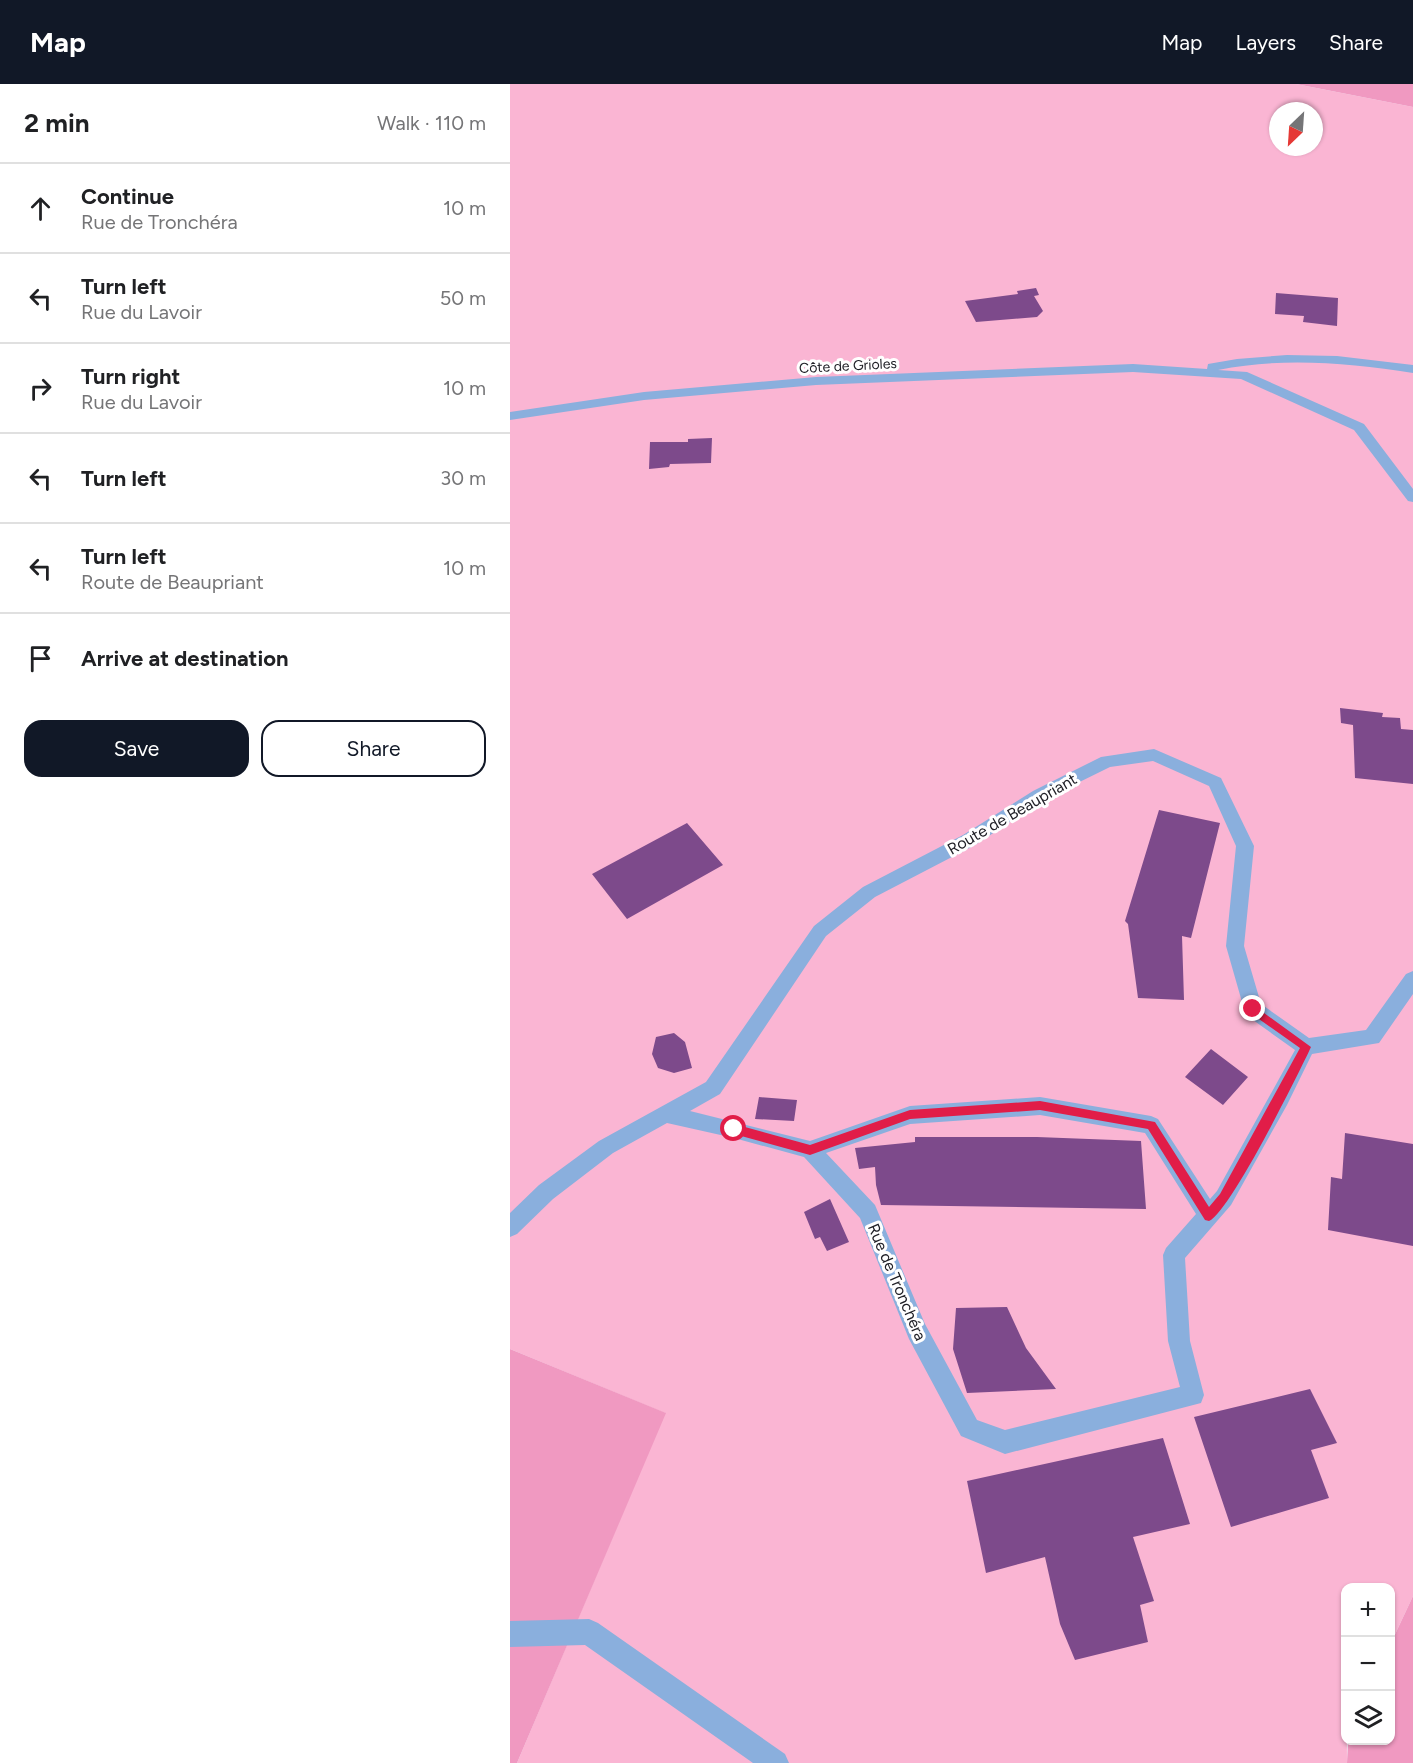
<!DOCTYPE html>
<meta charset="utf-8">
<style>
:root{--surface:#fff;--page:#f2f2f2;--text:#202124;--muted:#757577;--line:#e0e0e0;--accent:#111827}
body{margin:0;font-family:Figtree,sans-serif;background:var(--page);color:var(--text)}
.controls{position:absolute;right:18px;bottom:18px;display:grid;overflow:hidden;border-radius:12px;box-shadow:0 2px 4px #0004}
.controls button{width:54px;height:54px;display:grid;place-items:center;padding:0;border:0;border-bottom:2px solid var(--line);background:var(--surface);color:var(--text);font:30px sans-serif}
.compass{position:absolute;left:759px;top:18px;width:54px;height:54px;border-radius:50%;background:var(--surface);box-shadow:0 2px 4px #0004;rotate:205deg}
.stop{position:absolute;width:18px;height:18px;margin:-14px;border:4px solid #e11d48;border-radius:50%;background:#fff}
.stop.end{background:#e11d48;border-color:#fff;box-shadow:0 2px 6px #0008}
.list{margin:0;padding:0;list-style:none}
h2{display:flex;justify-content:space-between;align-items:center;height:78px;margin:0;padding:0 24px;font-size:26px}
h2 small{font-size:20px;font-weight:400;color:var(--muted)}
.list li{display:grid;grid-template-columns:39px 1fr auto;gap:18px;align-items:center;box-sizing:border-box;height:90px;padding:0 24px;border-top:2px solid var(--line)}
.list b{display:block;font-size:22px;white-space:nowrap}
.list p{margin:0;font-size:20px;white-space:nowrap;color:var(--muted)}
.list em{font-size:20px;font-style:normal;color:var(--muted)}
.actions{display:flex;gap:12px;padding:18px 24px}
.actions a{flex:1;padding:14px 0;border:2px solid var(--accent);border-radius:18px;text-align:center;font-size:21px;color:var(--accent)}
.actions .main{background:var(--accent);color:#fff}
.icon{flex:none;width:33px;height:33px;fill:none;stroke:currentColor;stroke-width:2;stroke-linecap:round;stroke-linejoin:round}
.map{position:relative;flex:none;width:903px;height:1679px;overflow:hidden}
header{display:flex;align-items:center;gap:36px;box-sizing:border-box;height:84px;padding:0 30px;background:var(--accent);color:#fff}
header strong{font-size:28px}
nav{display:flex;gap:33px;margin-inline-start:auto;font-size:21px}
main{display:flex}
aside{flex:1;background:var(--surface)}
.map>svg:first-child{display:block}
.green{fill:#fab5d3;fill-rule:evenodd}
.forest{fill:#f099c1}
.building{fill:#7d4a8b}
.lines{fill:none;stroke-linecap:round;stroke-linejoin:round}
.minor{fill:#8aafdd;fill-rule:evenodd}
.route{fill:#e11d48}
.labels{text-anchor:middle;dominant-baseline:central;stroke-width:6;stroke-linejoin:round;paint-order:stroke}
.far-street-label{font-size:14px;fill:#202027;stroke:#fff}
.street-label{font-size:16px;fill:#202027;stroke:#fff}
</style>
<header>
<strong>Map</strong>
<nav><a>Map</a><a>Layers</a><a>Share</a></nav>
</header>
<main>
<aside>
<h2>2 min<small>Walk · 110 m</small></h2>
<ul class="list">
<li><svg class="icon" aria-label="ahead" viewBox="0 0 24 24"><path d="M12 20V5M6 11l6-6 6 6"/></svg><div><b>Continue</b><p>Rue de Tronchéra</p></div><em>10 m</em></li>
<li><svg class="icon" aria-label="left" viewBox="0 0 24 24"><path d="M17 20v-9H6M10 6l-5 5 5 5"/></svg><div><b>Turn left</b><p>Rue du Lavoir</p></div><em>50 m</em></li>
<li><svg class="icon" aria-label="right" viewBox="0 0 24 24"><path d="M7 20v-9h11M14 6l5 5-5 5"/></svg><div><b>Turn right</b><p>Rue du Lavoir</p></div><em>10 m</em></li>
<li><svg class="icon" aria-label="left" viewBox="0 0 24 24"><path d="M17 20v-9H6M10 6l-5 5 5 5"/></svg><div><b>Turn left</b></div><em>30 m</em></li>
<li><svg class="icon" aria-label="left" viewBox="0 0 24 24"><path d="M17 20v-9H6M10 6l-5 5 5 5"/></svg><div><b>Turn left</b><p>Route de Beaupriant</p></div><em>10 m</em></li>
<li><svg class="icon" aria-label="arrive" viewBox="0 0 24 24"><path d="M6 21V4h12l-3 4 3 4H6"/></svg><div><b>Arrive at destination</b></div></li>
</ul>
<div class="actions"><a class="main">Save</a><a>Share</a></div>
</aside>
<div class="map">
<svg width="903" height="1679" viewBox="0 0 903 1679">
<rect width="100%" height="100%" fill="#f5f5fd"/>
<path class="green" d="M 0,0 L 786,0 L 903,23 L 903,1512 L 881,1559 L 880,1504 L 836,1504 L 837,1679 L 7,1679 L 155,1329 L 0,1265 ZM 768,27 L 804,27 L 804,63 L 768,63 Z"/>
<path class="forest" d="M 786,0 L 903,0 L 903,23 Z
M 0,1265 L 156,1329 L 7,1679 L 0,1679 Z
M 903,1512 L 903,1679 L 837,1679 L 838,1657 L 880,1656 L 881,1559 Z"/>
<path class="building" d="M 526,204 L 529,211 L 524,212 L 533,227 L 527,233 L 466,238 L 455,217 L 508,210 L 507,207 Z
M 766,209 L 828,214 L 827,242 L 793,238 L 794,232 L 765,230 Z
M 202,354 L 201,379 L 160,380 L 159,383 L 139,385 L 140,358 L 178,358 L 178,355 Z
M 830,624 L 873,629 L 872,633 L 890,634 L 891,645 L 903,646 L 903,700 L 845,694 L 843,641 L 831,639 Z
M 649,726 L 710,739 L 681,854 L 672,852 L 674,916 L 628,914 L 618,840 L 615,837 Z
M 177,739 L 213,781 L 117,835 L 82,790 Z
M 164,949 L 175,958 L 182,984 L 164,989 L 148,984 L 142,970 L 146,953 Z
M 701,965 L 738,993 L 713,1021 L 675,993 Z
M 249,1013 L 287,1016 L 284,1037 L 245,1035 Z
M 835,1049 L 903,1060 L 903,1162 L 818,1146 L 821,1093 L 832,1095 Z
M 405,1053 L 527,1053 L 631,1057 L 636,1125 L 371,1121 L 366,1101 L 365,1083 L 349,1085 L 345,1064 L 405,1058 Z
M 320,1115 L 339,1158 L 317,1167 L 310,1153 L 305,1155 L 294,1128 Z
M 497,1223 L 516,1264 L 546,1305 L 457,1309 L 443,1265 L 446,1224 Z
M 800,1305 L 827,1359 L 801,1366 L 819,1414 L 721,1443 L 684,1333 Z
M 653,1354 L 680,1440 L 623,1453 L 644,1517 L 630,1521 L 638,1558 L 565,1576 L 550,1540 L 535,1473 L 476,1489 L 457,1397 Z"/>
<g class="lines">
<path class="minor" d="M 777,271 L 827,272 L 903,281 L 903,289 C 838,279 773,273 708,286 L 737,288 L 854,340 L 903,405 L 903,418 L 898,417 L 844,346 L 731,295 L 623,288 L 306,301 L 134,316 L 0,336 L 0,328 L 134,308 L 306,293 L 623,280 L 697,285 L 698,280 L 727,275 Z
M 644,665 L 711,694 L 744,762 L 734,862 L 751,920 L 799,954 L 856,946 L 896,890 L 903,887 L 903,910 L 869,959 L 802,970 L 777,1021 L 721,1121 L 675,1174 L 680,1257 L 694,1311 L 691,1319 L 495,1370 L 451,1352 L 399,1255 L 350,1134 L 294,1073 L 224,1054 L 157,1039 L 103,1069 L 43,1115 L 7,1150 L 0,1153 L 0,1129 L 29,1101 L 89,1057 L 196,998 L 304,842 L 353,803 L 453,751 L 523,707 L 591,673 ZM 643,677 L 699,702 L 726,762 L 716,862 L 734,925 L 736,931 L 785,966 L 707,1107 L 700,1115 L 648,1035 L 641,1032 L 530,1013 L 400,1022 L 300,1057 L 180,1027 L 210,1010 L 316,852 L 365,813 L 465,761 L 535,715 L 600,683 ZM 530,1031 L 635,1049 L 686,1130 L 656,1164 L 653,1171 L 658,1257 L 670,1303 L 495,1346 L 467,1336 L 415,1240 L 365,1121 L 316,1069 L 400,1040 Z
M 79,1535 L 88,1539 L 275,1670 L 279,1679 L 243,1679 L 75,1561 L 0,1563 L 0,1537 Z"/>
</g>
<path class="route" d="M 743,921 L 801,963 C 788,991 720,1128 699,1137 L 695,1136 L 638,1045 L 530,1026 L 400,1035 L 300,1071 L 224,1050 L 218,1045 L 224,1040 L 300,1061 L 400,1026 L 530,1017 L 645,1038 L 699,1123 L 710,1110 L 790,964 L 739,928 L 739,922 Z"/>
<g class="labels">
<g class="far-street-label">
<text transform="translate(338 282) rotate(-3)">Côte de Grioles</text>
</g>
<g class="street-label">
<text transform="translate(502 730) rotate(-30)">Route de Beaupriant</text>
<text transform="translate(387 1198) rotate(67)">Rue de Tronchéra</text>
</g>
</g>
</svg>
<div class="controls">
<button>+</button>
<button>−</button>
<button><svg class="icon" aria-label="layers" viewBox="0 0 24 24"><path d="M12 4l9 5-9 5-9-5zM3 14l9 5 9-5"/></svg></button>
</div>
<svg class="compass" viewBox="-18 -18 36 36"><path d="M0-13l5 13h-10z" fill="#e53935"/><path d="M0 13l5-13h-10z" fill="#757577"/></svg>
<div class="stop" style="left:224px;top:1045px"></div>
<div class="stop end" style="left:743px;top:925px"></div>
</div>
</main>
